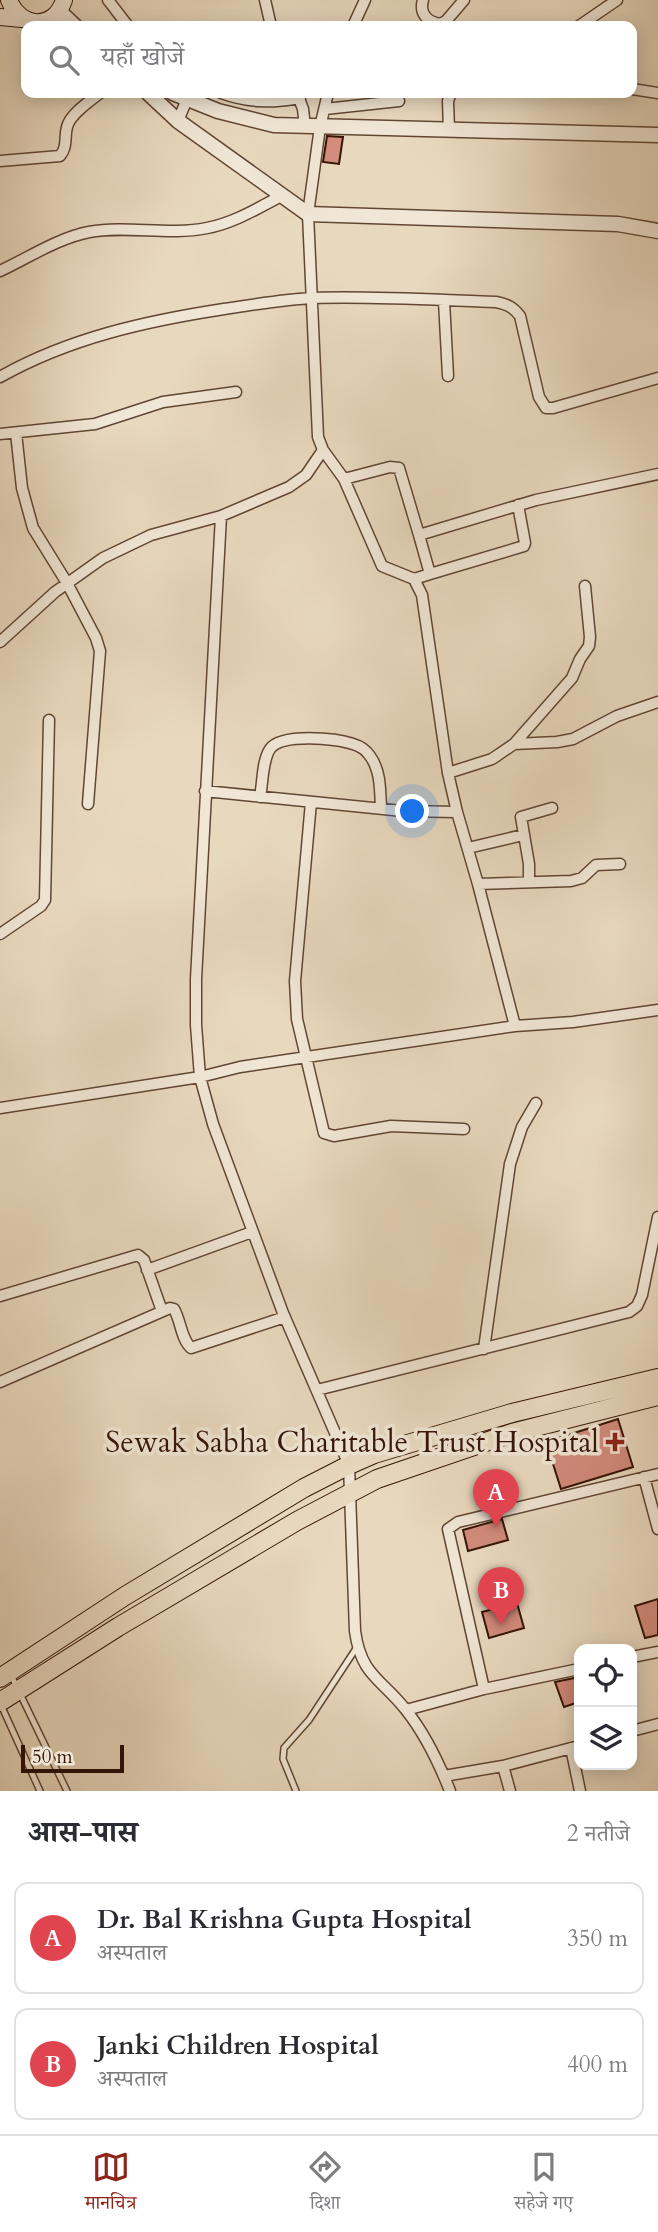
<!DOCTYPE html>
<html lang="hi">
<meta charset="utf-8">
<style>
:root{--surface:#fff;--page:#f2f2f3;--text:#2b2b33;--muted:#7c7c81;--line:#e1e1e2;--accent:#8f2418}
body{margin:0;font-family:Cardo,"Noto Serif Devanagari",serif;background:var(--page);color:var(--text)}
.controls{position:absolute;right:21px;bottom:21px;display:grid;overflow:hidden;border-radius:14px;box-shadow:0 4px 18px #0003}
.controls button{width:63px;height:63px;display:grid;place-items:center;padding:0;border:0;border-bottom:2px solid var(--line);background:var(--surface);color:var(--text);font:35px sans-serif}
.scale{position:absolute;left:21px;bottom:18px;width:103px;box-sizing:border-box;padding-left:7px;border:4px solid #351506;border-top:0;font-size:19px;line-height:24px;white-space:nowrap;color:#351506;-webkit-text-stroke:5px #f0e6d5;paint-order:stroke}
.you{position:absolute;left:413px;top:812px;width:24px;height:24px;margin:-18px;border:5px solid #fff;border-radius:50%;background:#1a73e8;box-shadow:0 0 0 10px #1a73e833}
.badge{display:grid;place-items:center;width:46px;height:46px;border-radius:50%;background:var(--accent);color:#fff;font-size:23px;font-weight:700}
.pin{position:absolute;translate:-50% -58px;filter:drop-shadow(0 2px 4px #0008)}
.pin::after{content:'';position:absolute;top:37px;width:24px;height:21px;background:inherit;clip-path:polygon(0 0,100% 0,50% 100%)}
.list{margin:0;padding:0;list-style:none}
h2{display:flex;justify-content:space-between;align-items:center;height:91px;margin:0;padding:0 28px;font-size:30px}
h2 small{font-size:23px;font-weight:400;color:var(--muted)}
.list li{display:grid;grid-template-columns:46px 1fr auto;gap:21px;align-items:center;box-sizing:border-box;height:112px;margin:0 14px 14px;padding:0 14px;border:2px solid var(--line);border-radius:14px}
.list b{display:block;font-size:26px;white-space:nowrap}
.list p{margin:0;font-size:23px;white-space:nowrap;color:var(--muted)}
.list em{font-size:23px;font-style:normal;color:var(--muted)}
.icon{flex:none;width:38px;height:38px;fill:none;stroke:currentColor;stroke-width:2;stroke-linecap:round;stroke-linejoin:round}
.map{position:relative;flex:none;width:658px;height:1791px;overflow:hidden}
.search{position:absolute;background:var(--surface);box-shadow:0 4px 18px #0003;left:21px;right:21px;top:21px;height:77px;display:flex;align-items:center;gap:18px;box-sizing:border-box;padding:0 24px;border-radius:14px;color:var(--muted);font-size:26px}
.sheet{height:343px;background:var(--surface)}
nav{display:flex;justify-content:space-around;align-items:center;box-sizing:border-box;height:98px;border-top:2px solid var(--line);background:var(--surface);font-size:19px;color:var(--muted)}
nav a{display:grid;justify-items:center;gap:4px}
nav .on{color:var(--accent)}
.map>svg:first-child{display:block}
.building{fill:#d28b7c;stroke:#351506;stroke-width:2}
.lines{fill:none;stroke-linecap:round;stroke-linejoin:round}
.service-casing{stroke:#624634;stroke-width:8}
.minor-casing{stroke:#624634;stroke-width:13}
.tertiary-casing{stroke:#624634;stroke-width:17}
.secondary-casing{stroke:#351506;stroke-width:18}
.primary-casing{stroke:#351506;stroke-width:20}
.service{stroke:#f0e6d5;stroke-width:5}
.minor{stroke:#f0e6d5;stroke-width:10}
.tertiary{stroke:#f0e6d5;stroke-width:14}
.secondary{stroke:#f0e6d5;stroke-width:16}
.primary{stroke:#e8d8be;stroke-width:18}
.poi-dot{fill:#8f2418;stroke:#f0e6d5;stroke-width:2.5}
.labels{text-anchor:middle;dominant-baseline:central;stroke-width:7;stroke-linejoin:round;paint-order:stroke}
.poi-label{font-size:30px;fill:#351506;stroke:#f0e6d5;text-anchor:end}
</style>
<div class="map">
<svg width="658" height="1791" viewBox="0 0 658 1791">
<rect width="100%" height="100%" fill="#e8d8be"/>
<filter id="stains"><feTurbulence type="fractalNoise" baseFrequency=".00286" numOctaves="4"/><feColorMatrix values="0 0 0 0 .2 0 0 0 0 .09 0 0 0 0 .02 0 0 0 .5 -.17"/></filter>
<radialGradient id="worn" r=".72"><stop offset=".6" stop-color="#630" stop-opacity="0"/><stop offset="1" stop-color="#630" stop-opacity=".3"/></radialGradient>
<path class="building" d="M 327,136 L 343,137 L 339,164 L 323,162 Z
M 618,1419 L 633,1467 L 561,1489 L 546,1442 Z
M 502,1519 L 508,1540 L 468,1551 L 463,1530 Z
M 658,1599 L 658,1635 L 645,1638 L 635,1606 Z
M 517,1603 L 524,1628 L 489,1638 L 482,1612 Z
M 579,1677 L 579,1702 L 564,1707 L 555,1682 Z"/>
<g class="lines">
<g class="service-casing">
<path id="service" d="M 11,1675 L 67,1791
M 1,1705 L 40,1791
M 296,1791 L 283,1759 L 284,1748 L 309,1720 L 357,1647"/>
</g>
<g class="minor-casing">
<path id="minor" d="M 108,0 L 128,26
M 265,0 L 271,26
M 423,0 C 419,13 427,22 440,24 L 446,21 L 464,0
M 353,26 L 365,0
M 579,26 L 617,0
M 632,89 L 658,93
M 221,93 C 249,103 271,103 300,98
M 297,93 L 303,109 L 305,127
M 328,93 L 320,127 L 308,214 L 318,437 L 323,450 L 344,479 L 382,566 L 414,579 L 422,595 L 448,773 L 457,812 L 478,884 L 515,1026
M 325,109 L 399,101
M 178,121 L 187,99
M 449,130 L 448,101 L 451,93
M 0,161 L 60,156 C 68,146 64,138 67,127 C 70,114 90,101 100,93
M 0,271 C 28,258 58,238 89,232 C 128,225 168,236 207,228 C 234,223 258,208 281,196
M 444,301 L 448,376
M 0,377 C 69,338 146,321 224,309 C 253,305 284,299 314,298 C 374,296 435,300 496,302 C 507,304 513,307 520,316 L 539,397 L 546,408 L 553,408 L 658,378
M 16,433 L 22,488 L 33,528 L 67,583 L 96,638 L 100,651 L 88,804
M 0,434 L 95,424 L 163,402 L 236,392
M 344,479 L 390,467 L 399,468 L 419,535
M 221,516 L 196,979 L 196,1025 L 200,1077 L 213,1124 L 283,1313 L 349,1465 L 355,1631 C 361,1676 382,1679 406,1710 C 425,1734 439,1763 450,1791
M 430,574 L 524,546 L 525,543 L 518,505
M 414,579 L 430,574 L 419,535 L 536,500 L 658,474
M 0,642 L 55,592 L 103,558 L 151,535 L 221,516 L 289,487 L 306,475 L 323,450
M 514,744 L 557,742 L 573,739 L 617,716 L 658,702
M 448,773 L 492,759 L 514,744 L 572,678 L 580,659 L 589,646 L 590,637 L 585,586
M 205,791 L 403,811 L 457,812
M 260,797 C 263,782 262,761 270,749 C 281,733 336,738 353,744 C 360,746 366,750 370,756 C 381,771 380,791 381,808
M 311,802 L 295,981 L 297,1019 L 324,1133 L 334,1136 L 391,1126 L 464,1129
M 468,848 L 523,835
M 529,881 L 529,864 L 521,817 L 552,808
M 478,884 L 571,881 L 582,878 L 596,865 L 620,864
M 0,934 L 41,906 L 45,900 L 49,720
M 0,1108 L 200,1077 L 240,1067 L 515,1026 L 573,1022 L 658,1010
M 147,1270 L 252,1232
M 0,1296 L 138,1255 L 144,1260 L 162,1311
M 484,1349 L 510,1164 L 522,1127 L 536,1103
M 0,1382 L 170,1308 L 174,1309 C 181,1321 181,1339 191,1348 L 285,1317
M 317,1390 L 629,1312 L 637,1306 L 642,1295 L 658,1217
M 644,1477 L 658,1529
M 632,1657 L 658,1652
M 484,1689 L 448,1529 L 458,1522 L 658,1474
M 406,1710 L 484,1689 L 579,1669
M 632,1731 L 658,1724
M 571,1748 L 580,1791
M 503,1766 L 510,1791
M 444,1776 L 503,1766 L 579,1746"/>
</g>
<g class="tertiary-casing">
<path id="tertiary" d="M 59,11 L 75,26
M 148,93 L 178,121 L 308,214 L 618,224 L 658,231
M 173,93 L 218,111 L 274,125 L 658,135"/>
</g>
<g class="secondary-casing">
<path id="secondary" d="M 9,0 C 20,28 54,31 64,0
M 0,17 L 22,19"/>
</g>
<g class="primary-casing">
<path id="primary" d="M 0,1678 L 125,1596 L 304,1488 L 349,1465 L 374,1454 L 512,1413 L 658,1378
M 0,1702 L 118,1627 L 297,1521 L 377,1479 L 512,1433 L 658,1396"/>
</g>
<use href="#service" class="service"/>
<use href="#minor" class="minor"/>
<use href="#tertiary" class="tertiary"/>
<use href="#secondary" class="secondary"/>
<use href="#primary" class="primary"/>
</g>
<path class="poi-dot" d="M611.5 1431.5h7v7h7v7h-7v7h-7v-7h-7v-7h7z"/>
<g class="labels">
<g class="poi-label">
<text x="599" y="1442">Sewak Sabha Charitable Trust Hospital</text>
</g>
</g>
<rect width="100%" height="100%" filter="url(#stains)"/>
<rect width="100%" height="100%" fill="url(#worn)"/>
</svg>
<div class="controls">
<button><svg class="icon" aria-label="locate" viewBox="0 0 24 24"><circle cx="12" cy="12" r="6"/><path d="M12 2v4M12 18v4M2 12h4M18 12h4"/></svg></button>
<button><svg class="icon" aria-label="layers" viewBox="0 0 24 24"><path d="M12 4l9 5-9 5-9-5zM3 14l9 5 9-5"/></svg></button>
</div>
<div class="scale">50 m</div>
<div class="you"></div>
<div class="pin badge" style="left:496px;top:1527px;background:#e0444e">A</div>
<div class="pin badge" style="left:501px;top:1625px;background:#e0444e">B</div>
<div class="search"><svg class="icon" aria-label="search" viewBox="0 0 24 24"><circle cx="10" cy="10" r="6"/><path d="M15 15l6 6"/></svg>यहाँ खोजें</div>
</div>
<section class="sheet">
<h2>आस-पास<small>2 नतीजे</small></h2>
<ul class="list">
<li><span class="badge" style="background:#e0444e">A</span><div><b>Dr. Bal Krishna Gupta Hospital</b><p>अस्पताल</p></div><em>350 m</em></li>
<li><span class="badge" style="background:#e0444e">B</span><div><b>Janki Children Hospital</b><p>अस्पताल</p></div><em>400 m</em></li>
</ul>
</section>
<nav>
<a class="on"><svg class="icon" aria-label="map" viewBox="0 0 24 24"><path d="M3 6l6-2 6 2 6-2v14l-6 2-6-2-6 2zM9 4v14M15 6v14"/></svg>मानचित्र</a>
<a><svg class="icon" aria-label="directions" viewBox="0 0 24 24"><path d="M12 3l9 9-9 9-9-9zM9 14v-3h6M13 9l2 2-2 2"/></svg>दिशा</a>
<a><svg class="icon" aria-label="saved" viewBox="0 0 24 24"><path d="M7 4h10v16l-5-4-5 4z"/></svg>सहेजे गए</a>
</nav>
